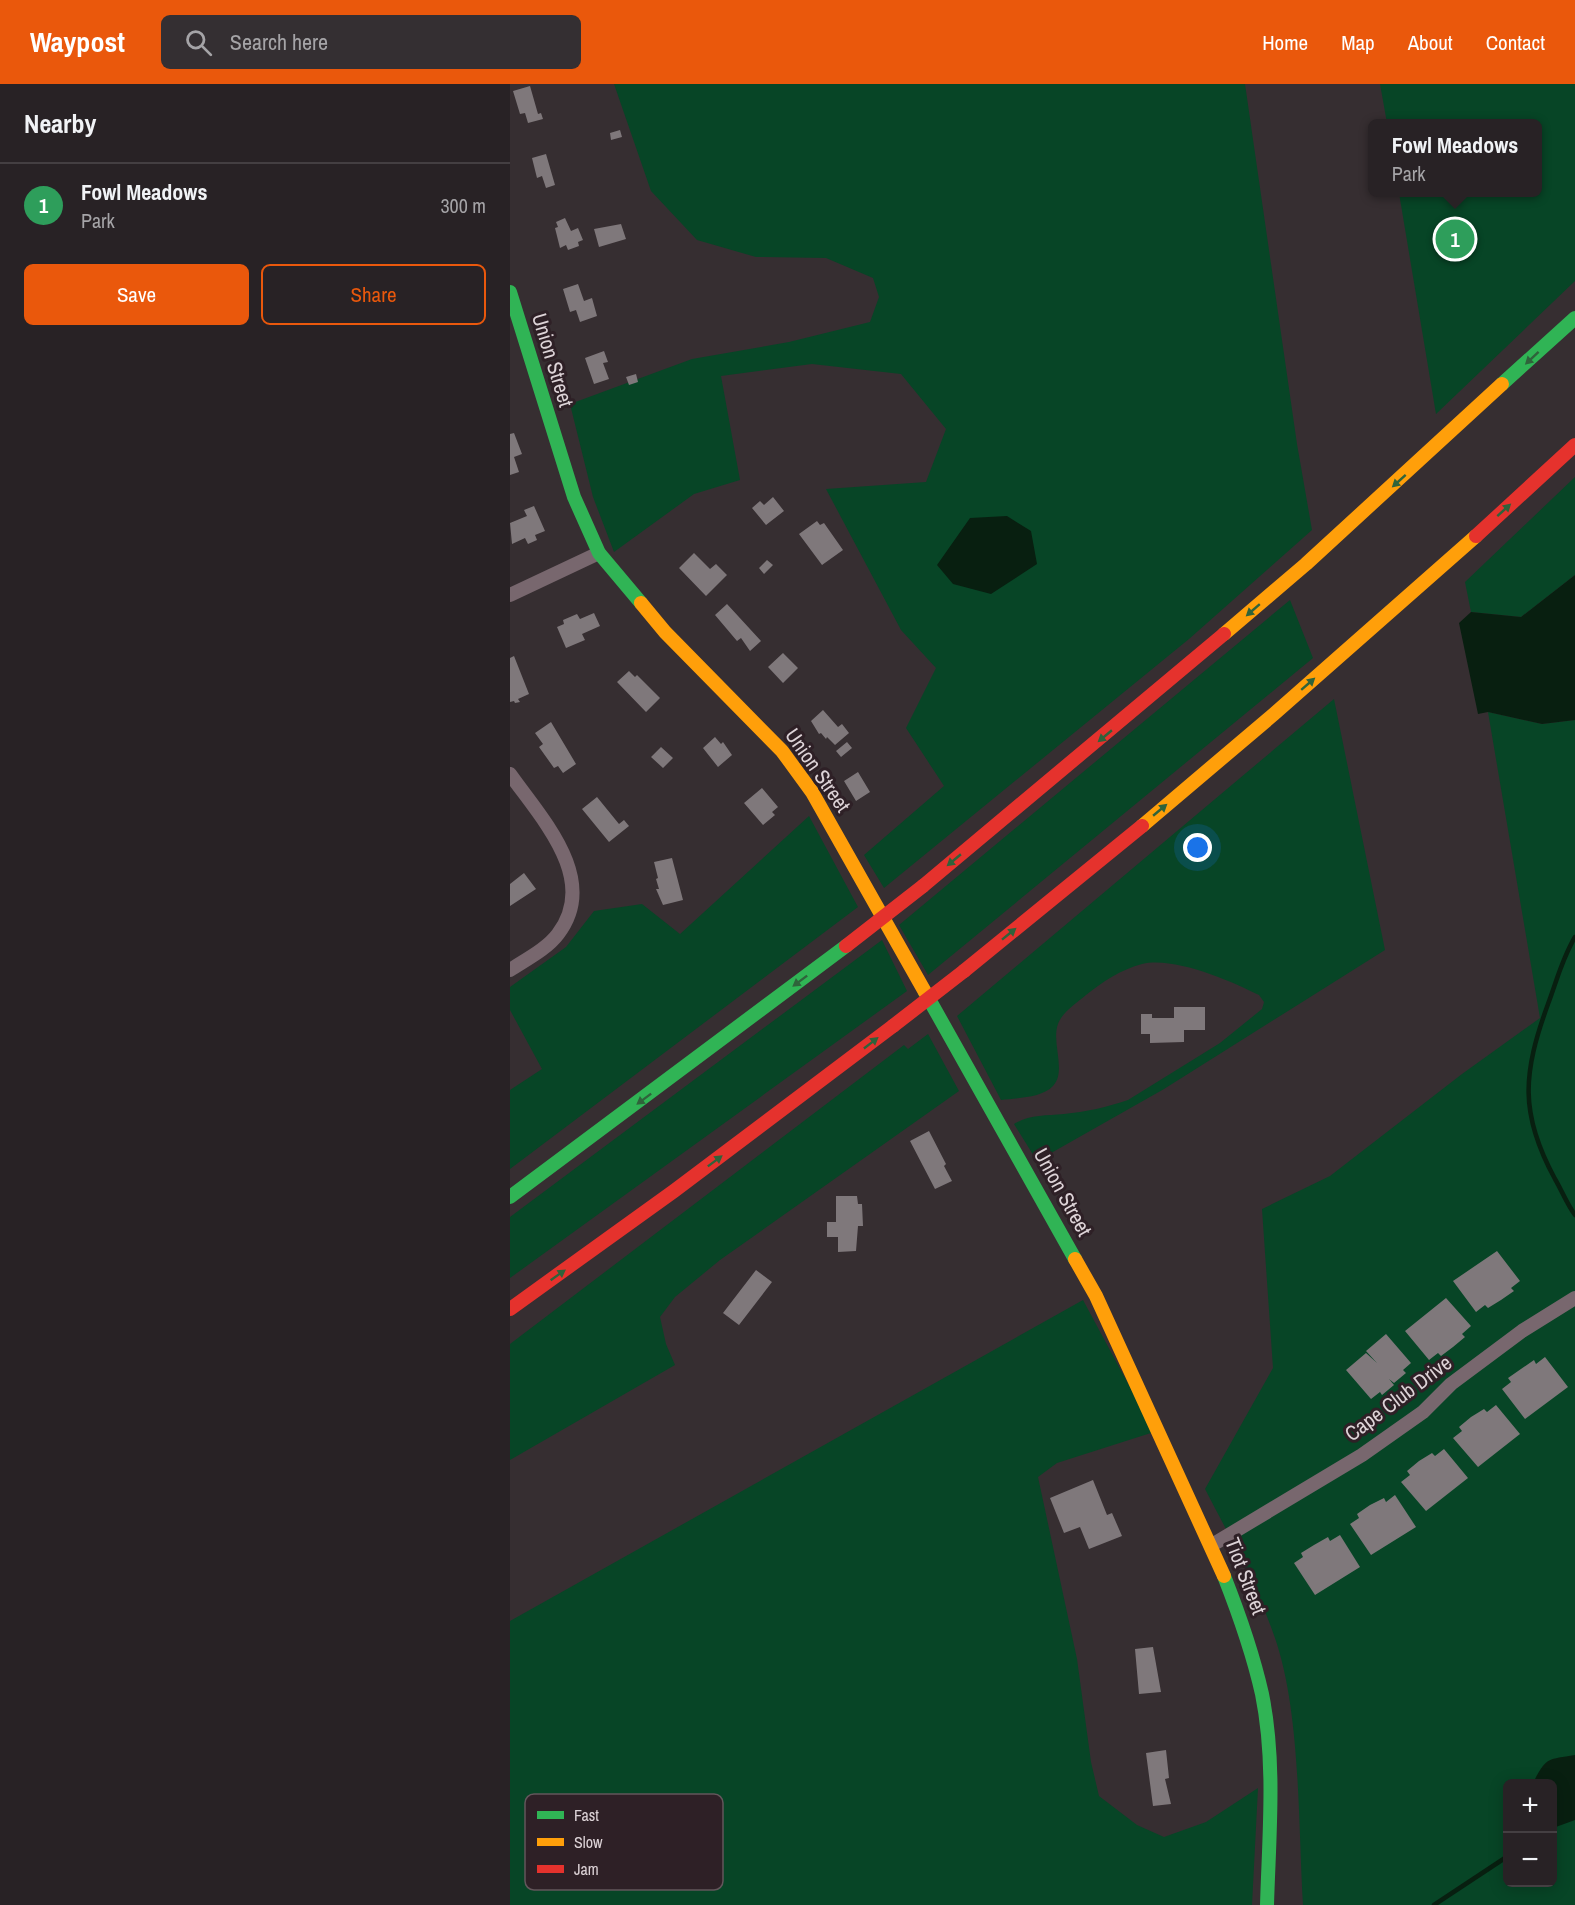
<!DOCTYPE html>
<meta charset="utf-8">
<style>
:root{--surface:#282225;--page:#342f32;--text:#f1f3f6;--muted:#a5a4a7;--line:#443f42;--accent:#ea580c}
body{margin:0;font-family:"Archivo Narrow",sans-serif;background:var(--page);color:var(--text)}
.controls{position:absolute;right:18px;bottom:18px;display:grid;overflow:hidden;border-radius:9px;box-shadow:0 3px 15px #0003}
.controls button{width:54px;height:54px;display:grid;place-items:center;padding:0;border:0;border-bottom:2px solid var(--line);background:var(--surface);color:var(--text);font:30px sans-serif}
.you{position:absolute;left:688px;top:764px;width:21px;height:21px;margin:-15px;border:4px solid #fff;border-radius:50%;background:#1a73e8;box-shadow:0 0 0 9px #1a73e833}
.badge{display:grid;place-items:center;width:39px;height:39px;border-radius:50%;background:var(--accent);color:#fff;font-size:20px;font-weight:700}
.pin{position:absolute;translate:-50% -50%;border:3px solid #fff;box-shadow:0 2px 6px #0006}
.popup{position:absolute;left:858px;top:35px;width:174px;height:78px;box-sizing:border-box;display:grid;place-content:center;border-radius:9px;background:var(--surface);filter:drop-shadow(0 2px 4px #0005);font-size:20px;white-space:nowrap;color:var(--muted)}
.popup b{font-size:22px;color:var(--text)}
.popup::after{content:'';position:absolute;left:50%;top:100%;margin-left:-12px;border:12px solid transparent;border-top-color:var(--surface)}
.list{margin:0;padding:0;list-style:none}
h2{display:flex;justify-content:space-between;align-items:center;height:78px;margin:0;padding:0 24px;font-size:26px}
h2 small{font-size:20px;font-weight:400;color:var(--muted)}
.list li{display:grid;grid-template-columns:39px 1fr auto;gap:18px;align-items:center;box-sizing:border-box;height:84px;padding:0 24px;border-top:2px solid var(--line)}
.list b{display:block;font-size:22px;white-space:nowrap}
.list p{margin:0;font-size:20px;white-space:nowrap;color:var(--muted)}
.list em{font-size:20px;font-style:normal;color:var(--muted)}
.actions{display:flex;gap:12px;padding:18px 24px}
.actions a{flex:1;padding:14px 0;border:2px solid var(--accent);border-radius:9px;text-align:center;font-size:21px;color:var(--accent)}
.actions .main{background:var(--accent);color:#fff}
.icon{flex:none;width:33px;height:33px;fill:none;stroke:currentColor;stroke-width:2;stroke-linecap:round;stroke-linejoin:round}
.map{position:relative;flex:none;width:1065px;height:1821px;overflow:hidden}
header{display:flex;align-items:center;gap:36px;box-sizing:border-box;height:84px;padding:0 30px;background:var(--accent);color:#fff}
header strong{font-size:28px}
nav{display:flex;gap:33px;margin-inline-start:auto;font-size:21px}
.search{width:420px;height:54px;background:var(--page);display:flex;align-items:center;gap:15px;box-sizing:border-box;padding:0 21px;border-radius:9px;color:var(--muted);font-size:22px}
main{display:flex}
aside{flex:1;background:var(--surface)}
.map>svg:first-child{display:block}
.green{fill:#074526;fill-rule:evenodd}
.water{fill:#081f10}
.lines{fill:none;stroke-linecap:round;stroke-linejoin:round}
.stream{stroke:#081f10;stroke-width:4.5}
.building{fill:#7f787b}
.street{stroke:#78676e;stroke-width:14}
.fast{stroke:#30b455;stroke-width:14}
.slow{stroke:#ff9f0a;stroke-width:14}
.jam{stroke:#e5322d;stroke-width:14}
.jam-bridge{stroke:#e5322d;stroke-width:14}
.oneway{fill:#2f633b}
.labels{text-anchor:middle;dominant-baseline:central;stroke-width:6;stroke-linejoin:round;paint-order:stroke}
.street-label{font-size:21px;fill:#ddd3d7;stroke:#2e2026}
.key{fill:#2e2026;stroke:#63565b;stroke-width:1.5}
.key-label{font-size:16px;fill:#ddd3d7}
</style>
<header>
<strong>Waypost</strong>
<div class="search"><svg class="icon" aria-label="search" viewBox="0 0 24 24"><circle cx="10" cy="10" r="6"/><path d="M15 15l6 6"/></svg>Search here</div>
<nav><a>Home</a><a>Map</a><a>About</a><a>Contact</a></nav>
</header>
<main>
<aside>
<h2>Nearby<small></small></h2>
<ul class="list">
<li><span class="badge" style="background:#2e9e5b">1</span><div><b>Fowl Meadows</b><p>Park</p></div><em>300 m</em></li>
</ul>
<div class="actions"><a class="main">Save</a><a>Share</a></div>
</aside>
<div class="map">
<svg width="1065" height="1821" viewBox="0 0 1065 1821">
<rect width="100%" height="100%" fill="#362e31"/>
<path class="green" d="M 104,0 L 735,0 L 787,360 L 802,446 L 679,555 L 374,804 L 354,771 L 434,702 L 396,644 L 426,584 L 391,546 L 316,405 L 416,398 L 436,345 L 391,290 L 302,280 L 211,292 L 230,396 L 184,410 L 104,468 L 83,413 L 60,320 L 182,275 L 279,258 L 360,238 L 369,213 L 363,194 L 316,174 L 246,173 L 187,156 L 141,107 Z
M 870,0 L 1065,0 L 1065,197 L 926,330 L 889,109 L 1028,108 L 1028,39 L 877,39 Z
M 1065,393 L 1065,491 L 1011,533 L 961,528 L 955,498 Z
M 780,516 L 803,574 L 418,891 L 389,841 Z
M 824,615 L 875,866 L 654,1005 L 527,1077 L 504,1040 C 521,1030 535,1032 554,1030 C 575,1028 598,1023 618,1016 L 710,959 L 752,925 L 754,918 L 749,911 C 721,897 664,872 632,880 C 612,885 592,898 576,911 C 567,919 552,928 548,940 C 541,959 557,987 543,1002 C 532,1014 506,1014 491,1016 L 447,932 Z
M 978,628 L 1032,640 L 1065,636 L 1065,1821 L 793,1821 C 788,1740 791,1630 765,1554 C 747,1502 720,1453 695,1405 L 763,1284 L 752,1125 L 820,1092 L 952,990 L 1030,934 ZM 998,1700 L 1042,1700 L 1042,1798 L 998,1798 Z
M 299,732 L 348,823 L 0,1085 L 0,1006 L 32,985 L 0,926 L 0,903 L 56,863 L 84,827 L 132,820 L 170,850 Z
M 372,856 L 397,907 L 0,1194 L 0,1133 Z
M 418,950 L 449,1007 L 210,1176 L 165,1213 L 150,1233 L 156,1260 L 165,1281 L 0,1376 L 0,1260 L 394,961 L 398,965 Z
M 573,1216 L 644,1348 L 547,1379 L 528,1393 L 567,1575 L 581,1678 L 589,1712 L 627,1741 L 654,1753 L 696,1738 L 748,1704 L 742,1821 L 0,1821 L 0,1537 Z"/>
<path class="water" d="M 497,432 L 521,447 L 527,480 L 481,510 L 443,500 L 427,481 L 460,434 Z
M 1065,491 L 1065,636 L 1032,640 L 978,628 L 968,630 L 949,539 L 961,528 L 1011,533 Z
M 1065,1671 L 1065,1736 L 1043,1744 L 1042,1700 L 1023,1699 C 1037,1672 1037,1676 1065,1671 Z"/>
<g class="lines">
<path class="stream" d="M 1065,853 C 1052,875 1047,896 1038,920 C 1013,989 1009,1029 1045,1095 C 1052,1107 1057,1120 1065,1131
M 924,1821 L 998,1772"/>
</g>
<path class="building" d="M 20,2 L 28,30 L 31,29 L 33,35 L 18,39 L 15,29 L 10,30 L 3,7 Z
M 110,46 L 112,53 L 101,56 L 100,49 Z
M 36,70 L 45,101 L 36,104 L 32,92 L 27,94 L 22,74 Z
M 55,134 L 61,147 L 68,144 L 73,156 L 68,158 L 69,162 L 58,166 L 56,161 L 50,164 L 45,144 L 48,143 L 46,138 Z
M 111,140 L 116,155 L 89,163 L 84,145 Z
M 68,200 L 74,217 L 82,214 L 87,232 L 70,238 L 66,226 L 60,228 L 53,205 Z
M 94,267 L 98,278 L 93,279 L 99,295 L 84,300 L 75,274 Z
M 126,290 L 128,298 L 119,301 L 116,293 Z
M 4,349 L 12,370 L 4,373 L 9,388 L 0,391 L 0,350 Z
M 263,413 L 274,427 L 256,441 L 242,424 L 250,417 L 254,421 Z
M 24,422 L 35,447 L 25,451 L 27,456 L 18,460 L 15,454 L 2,460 L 0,439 L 17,432 L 14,426 Z
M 307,437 L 310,441 L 314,439 L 333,466 L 312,481 L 289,450 Z
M 184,469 L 200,485 L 206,480 L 217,491 L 196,512 L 169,484 Z
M 257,476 L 263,481 L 254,490 L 249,484 Z
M 217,520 L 251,557 L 240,567 L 231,554 L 227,557 L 205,531 Z
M 84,529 L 90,542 L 72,550 L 75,556 L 56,564 L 47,543 L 54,540 L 53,536 L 67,530 L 70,535 Z
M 273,569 L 288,584 L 273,599 L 258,583 Z
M 4,572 L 19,610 L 8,615 L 10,618 L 5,619 L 4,617 L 0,618 L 0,574 Z
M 119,587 L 125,593 L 127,591 L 150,614 L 136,628 L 107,598 Z
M 313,626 L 328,643 L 332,640 L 339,649 L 325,661 L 317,653 L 316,655 L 311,649 L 309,650 L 301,637 Z
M 41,638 L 66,680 L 53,689 L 48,682 L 44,684 L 29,663 L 33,660 L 25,649 Z
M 205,653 L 211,660 L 213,658 L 222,671 L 208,683 L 193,664 Z
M 337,658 L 342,664 L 331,673 L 326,667 Z
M 151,663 L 163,674 L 153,684 L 141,673 Z
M 348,688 L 360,708 L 346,717 L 334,697 Z
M 252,704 L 268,723 L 262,728 L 265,731 L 253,741 L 234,719 Z
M 87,713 L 109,740 L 114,736 L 119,742 L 99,758 L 72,725 Z
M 162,774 L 173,816 L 153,821 L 146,805 L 149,805 L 146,795 L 148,794 L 144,778 Z
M 14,789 L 26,805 L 0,822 L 0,800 Z
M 664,923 L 695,923 L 695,946 L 674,946 L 674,958 L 640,959 L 640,950 L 631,950 L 631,930 L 642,930 L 642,934 L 664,934 Z
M 419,1047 L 436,1080 L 434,1082 L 442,1097 L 425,1105 L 400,1057 Z
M 326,1112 L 347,1112 L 348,1120 L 352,1120 L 353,1142 L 348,1142 L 346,1167 L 328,1168 L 328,1153 L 317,1153 L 317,1138 L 326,1138 Z
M 987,1167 L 1010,1197 L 1001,1204 L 1004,1207 L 991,1216 L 978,1224 L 975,1221 L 966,1228 L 943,1197 Z
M 246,1186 L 262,1198 L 229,1241 L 213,1229 Z
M 936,1214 L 961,1242 L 952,1250 L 955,1253 L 943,1263 L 931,1272 L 928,1269 L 919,1276 L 895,1247 Z
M 876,1250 L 901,1279 L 893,1286 L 896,1289 L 884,1299 L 879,1295 L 884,1301 L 872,1311 L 870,1308 L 861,1315 L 836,1286 L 856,1269 L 867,1279 L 856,1267 Z
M 1035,1273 L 1058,1303 L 1015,1335 L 992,1305 L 1001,1298 L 998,1294 L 1024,1276 L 1026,1280 Z
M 986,1321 L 1010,1350 L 968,1383 L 943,1354 L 952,1347 L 949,1343 L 961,1333 L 974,1325 L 977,1328 Z
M 934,1365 L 958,1394 L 916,1427 L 891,1398 L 900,1391 L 897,1387 L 909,1377 L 922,1369 L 925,1372 Z
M 583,1396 L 597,1431 L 602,1429 L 612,1452 L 579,1465 L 570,1443 L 554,1449 L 540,1414 Z
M 885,1411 L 906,1443 L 861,1471 L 840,1440 L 849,1434 L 847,1430 L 860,1421 L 874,1414 L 876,1418 Z
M 830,1451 L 850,1483 L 805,1511 L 784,1479 L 793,1473 L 791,1469 L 804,1461 L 818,1453 L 820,1457 Z
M 643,1563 L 651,1608 L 629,1610 L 625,1565 Z
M 656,1666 L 659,1694 L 655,1695 L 661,1720 L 643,1722 L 636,1669 Z"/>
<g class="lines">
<path class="street" d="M 0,511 L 89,469
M 0,690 C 31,734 90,795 48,850 C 37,865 15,876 0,886
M 702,1461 L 852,1371 L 913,1328 L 941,1300 L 1012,1247 L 1065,1214"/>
<path class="fast" d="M 0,208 L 64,413 L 89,469 L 131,519
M 992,300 L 1065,234
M 415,908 L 565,1175
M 0,1113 L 336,862
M 714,1492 C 729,1530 743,1570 752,1610 C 766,1679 759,1751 757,1821"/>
<path class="slow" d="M 131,519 L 155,548 L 272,667 L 302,708 L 415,908
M 714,550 L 796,480 L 992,300
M 632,742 L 764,630 L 966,452
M 565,1175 L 586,1212 L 714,1492"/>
<path class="jam" d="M 966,452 L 1065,361
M 413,802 L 714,550
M 454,887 L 632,742
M 0,1225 L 164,1107 L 383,942"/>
<path class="jam-bridge" d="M 336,862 L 413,802
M 383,942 L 454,887"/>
</g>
<defs><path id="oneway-solid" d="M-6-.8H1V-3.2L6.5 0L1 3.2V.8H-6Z" transform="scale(1.5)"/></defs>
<g class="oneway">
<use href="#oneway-solid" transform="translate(1022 274) rotate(137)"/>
<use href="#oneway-solid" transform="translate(889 397) rotate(138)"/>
<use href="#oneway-solid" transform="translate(994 426) rotate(-42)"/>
<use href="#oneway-solid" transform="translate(743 526) rotate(139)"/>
<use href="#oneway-solid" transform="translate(798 600) rotate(-41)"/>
<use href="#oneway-solid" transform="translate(595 652) rotate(140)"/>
<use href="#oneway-solid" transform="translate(650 726) rotate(-40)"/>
<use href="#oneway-solid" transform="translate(444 776) rotate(140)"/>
<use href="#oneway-solid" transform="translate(499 850) rotate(-39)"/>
<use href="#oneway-solid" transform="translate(290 897) rotate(143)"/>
<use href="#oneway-solid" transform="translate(361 959) rotate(-38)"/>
<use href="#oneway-solid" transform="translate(134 1015) rotate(143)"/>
<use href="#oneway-solid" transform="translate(205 1077) rotate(-37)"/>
<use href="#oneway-solid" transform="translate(48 1191) rotate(-35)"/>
</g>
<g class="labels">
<g class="street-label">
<text transform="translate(43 276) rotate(73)">Union Street</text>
<text transform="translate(308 686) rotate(55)">Union Street</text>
<text transform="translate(553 1108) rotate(61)">Union Street</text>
<text transform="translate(888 1314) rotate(-37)">Cape Club Drive</text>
<text transform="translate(736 1492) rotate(69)">Tiot Street</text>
</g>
</g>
<rect x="15" y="1710" width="198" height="96" rx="9" class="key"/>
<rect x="27" y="1727" width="27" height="8" fill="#30b455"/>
<rect x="27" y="1754" width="27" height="8" fill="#ff9f0a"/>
<rect x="27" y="1781" width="27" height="8" fill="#e5322d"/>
<g class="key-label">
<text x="64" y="1737">Fast</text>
<text x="64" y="1764">Slow</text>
<text x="64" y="1791">Jam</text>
</g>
</svg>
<div class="controls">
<button>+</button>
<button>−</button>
</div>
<div class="you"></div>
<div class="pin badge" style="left:945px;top:155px;background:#2e9e5b">1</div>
<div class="popup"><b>Fowl Meadows</b>Park</div>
</div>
</main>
